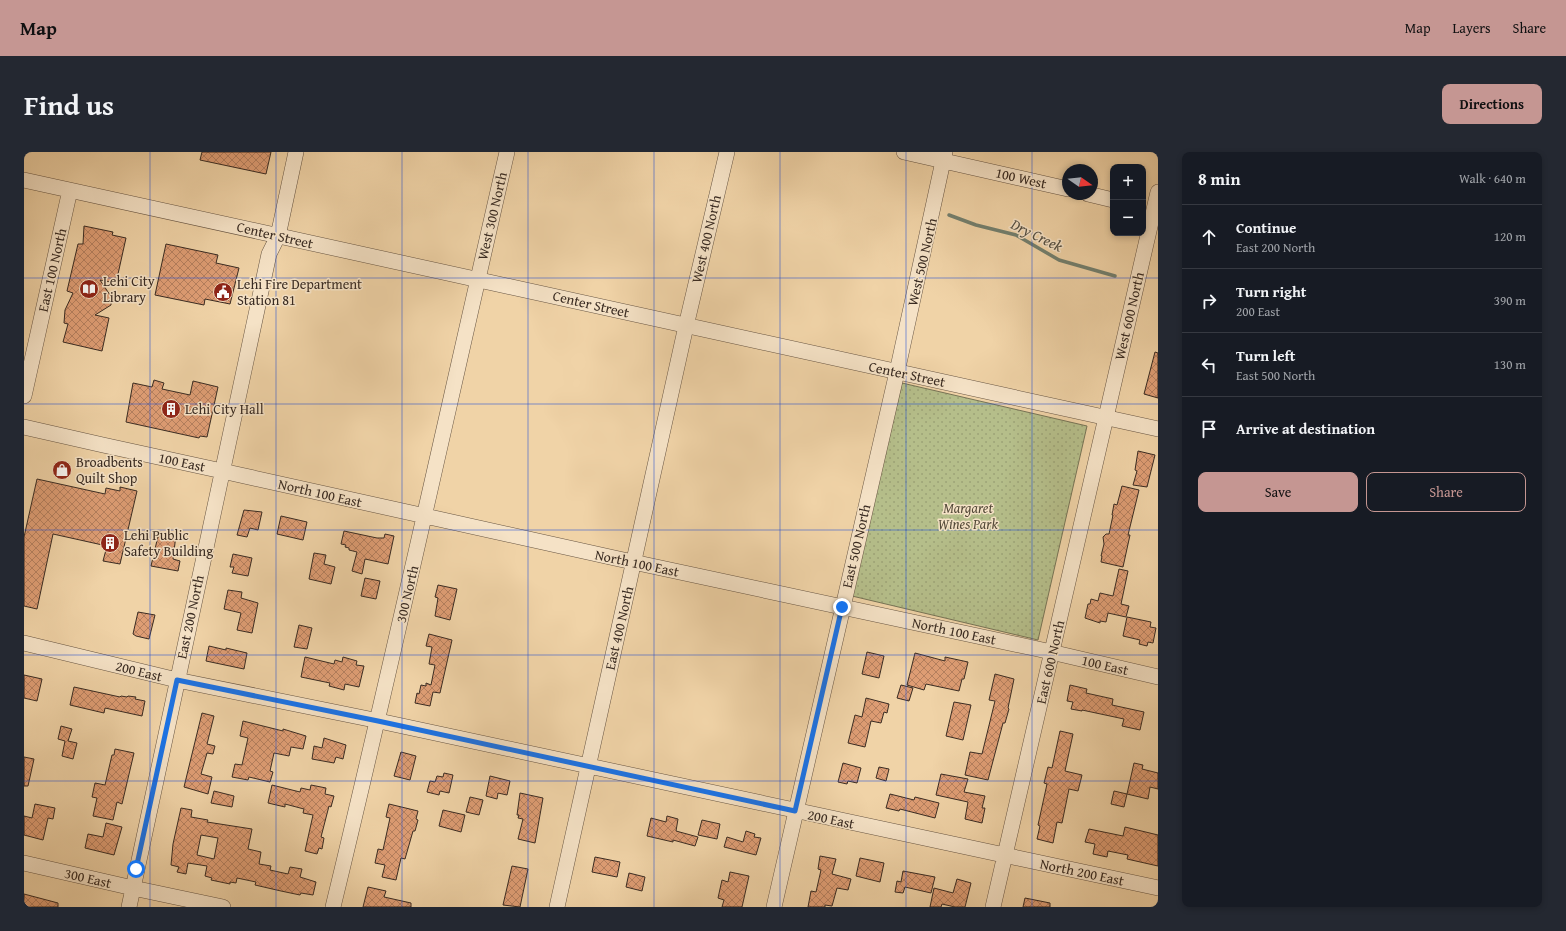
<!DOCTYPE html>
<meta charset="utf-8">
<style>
:root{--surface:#171b24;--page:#242831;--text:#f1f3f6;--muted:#9ea1a6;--line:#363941;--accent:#c59692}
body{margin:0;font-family:"Gentium Book Plus",serif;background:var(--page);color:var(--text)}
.controls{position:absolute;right:12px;top:12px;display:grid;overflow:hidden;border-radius:8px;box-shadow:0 2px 6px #0003}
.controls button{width:36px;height:36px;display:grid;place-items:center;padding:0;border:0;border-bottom:1px solid var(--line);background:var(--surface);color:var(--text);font:20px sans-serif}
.compass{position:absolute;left:1038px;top:12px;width:36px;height:36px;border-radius:50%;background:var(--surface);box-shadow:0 2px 6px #0003;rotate:104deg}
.stop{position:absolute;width:12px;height:12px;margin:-9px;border:3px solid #1a73e8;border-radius:50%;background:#fff}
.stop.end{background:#1a73e8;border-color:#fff;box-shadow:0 1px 4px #0008}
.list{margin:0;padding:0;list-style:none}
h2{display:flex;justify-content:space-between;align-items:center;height:52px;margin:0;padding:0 16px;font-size:17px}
h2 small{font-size:13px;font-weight:400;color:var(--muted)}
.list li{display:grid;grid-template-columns:26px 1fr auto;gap:12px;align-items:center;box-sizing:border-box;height:64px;padding:0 16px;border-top:1px solid var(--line)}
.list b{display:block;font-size:15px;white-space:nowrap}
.list p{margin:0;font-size:13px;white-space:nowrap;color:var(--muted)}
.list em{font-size:13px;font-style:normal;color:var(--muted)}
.actions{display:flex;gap:8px;padding:12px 16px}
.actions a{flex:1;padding:9px 0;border:1px solid var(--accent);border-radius:8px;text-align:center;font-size:14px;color:var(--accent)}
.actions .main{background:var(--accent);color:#111}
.icon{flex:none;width:22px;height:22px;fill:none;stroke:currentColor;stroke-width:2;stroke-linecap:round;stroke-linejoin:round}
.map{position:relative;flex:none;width:1134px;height:755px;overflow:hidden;border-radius:8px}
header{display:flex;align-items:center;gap:24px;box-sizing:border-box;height:56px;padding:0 20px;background:var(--accent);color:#111}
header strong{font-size:19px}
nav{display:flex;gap:22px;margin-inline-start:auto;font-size:14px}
.intro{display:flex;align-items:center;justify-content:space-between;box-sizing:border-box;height:96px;padding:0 24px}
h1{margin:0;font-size:28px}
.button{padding:10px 18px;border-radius:8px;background:var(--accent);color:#111;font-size:14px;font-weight:700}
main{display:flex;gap:24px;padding:0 24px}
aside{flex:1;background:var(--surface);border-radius:8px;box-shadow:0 2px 6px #0003}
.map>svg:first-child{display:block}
.park{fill:url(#park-dots);stroke:#777456}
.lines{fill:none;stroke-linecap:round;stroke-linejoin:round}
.stream{stroke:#74806f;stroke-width:3.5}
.building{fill:url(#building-cross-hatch);stroke:#392b22;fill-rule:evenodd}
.minor-casing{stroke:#675543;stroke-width:16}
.minor{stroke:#f5e2c6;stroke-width:15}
.route{stroke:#1a73e8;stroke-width:5}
.grid{fill:none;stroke:#1d4ed8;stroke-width:1;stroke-opacity:0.55}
.labels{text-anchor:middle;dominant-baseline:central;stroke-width:3;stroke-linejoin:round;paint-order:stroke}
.street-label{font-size:14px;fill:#392b22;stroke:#f5e2c6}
.poi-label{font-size:14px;fill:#392b22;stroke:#f5e2c6;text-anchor:start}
.park-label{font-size:14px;font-style:italic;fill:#524837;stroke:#f5e2c6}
.water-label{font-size:15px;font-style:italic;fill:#524e42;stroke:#f5e2c6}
</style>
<header>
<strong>Map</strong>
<nav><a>Map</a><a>Layers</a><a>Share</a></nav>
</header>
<div class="intro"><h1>Find us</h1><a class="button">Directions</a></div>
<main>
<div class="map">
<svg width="1134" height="755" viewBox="0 0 1134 755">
<defs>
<pattern id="park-dots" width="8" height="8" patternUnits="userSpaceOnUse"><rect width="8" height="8" fill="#b5be8a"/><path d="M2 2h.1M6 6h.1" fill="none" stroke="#9ca377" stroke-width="1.8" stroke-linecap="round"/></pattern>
<pattern id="building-cross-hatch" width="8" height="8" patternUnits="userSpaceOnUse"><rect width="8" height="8" fill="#de9d74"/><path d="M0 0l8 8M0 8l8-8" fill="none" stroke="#b5805f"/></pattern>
</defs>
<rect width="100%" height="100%" fill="#f0d3a7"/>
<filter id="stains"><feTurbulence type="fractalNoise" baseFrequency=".005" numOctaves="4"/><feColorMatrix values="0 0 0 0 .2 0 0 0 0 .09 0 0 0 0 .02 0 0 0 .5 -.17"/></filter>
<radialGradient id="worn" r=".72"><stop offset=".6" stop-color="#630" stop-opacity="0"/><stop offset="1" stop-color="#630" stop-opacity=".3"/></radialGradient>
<path class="park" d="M 878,231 L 1063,274 L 1014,488 L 828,444 Z"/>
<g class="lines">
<path class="stream" d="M 925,63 L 952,73 L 992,83 L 1035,108 L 1091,124"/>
</g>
<path class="building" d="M 178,0 L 247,0 L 242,22 L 176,8 Z
M 60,74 L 89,80 L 88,83 L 102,86 L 92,131 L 76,128 L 90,149 L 87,151 L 87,153 L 71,163 L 85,166 L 78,199 L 39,190 L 44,172 L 40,171 L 41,158 L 49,141 L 43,139 L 54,92 L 59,92 Z
M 142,92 L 194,103 L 192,111 L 215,116 L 206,152 L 181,147 L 180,153 L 131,143 Z
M 1131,200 L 1134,201 L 1134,246 L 1120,242 Z
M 130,228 L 140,231 L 138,237 L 166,243 L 169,229 L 194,235 L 183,285 L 176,284 L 175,286 L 102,270 L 109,231 L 128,235 Z
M 1114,299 L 1131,303 L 1123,335 L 1109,333 L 1113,319 L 1111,318 Z
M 13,327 L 81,342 L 82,336 L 96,339 L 96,335 L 113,339 L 96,412 L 79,409 L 83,394 L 29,382 L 13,457 L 0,454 L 0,385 Z
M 1098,334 L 1115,338 L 1104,383 L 1106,383 L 1099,415 L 1077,410 L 1078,404 L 1077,404 L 1080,392 L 1079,385 L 1082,382 L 1085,382 L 1089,363 L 1088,363 L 1090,352 L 1093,353 Z
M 220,358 L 238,360 L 234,378 L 226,376 L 223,385 L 213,383 Z
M 257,364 L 283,370 L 279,388 L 253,382 Z
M 320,379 L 353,386 L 360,386 L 361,382 L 370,384 L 364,412 L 341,407 L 338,422 L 328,419 L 333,400 L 325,398 L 325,396 L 321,395 L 322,393 L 317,392 Z
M 135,380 L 152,383 L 149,407 L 156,409 L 154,419 L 127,414 Z
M 290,401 L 302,403 L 300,412 L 311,415 L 307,432 L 285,427 Z
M 209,402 L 228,406 L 224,424 L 208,421 L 210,415 L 206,415 Z
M 1095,417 L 1104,419 L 1097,452 L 1105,454 L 1102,465 L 1084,461 L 1082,470 L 1076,469 L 1076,471 L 1061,466 L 1064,452 L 1066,452 L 1067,447 L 1074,449 L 1076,441 L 1089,444 Z
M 341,426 L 356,429 L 352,447 L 337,444 Z
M 414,433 L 433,437 L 426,468 L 411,464 L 414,446 L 411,445 Z
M 204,438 L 218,440 L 217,446 L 234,451 L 228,481 L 213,478 L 217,461 L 200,457 Z
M 114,460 L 131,463 L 125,487 L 112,484 L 109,482 Z
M 1103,465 L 1127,470 L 1126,475 L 1132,476 L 1129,491 L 1124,490 L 1123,494 L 1115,492 L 1116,488 L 1099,484 Z
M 275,473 L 288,476 L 283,497 L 270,495 Z
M 405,482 L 428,488 L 416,541 L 409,540 L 406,554 L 391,551 L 393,541 L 395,542 L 397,533 L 402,534 L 402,531 L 407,533 L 411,513 L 405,512 L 408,495 L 402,494 Z
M 185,494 L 202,498 L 202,496 L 223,501 L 220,517 L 182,509 Z
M 843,500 L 860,504 L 855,526 L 838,522 Z
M 891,501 L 921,509 L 921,505 L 944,510 L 940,527 L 938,527 L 935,539 L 902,532 L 900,538 L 883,533 Z
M 281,505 L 310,512 L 311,508 L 318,510 L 319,505 L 333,509 L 332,513 L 340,514 L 335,535 L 321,532 L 320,538 L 305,534 L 306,531 L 277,525 Z
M 971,522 L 990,527 L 984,556 L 985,557 L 981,571 L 979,571 L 964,628 L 941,623 L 946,600 L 958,602 L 971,549 L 965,548 Z
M 0,523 L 18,527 L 13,549 L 0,546 Z
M 877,533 L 889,536 L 885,549 L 873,546 Z
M 1046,533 L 1063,537 L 1062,541 L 1089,547 L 1088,553 L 1120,560 L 1116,578 L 1098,574 L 1100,567 L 1058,558 L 1058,559 L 1047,557 L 1049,550 L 1043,549 Z
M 50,535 L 96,545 L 97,544 L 103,545 L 104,544 L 112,545 L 111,547 L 121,549 L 118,564 L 81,556 L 80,561 L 46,553 Z
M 842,546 L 865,552 L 863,561 L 860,560 L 857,571 L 847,569 L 841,595 L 824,591 L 831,563 L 838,565 Z
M 930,550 L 947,553 L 939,588 L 922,584 Z
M 178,561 L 190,564 L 183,592 L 191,594 L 189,602 L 183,601 L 177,622 L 188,625 L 184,642 L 160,635 Z
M 219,569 L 259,579 L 259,577 L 282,584 L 279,597 L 267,595 L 265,604 L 250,601 L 246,619 L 249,620 L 246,630 L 225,625 L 224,628 L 208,625 L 211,612 L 218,613 L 224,586 L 216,584 Z
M 37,574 L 48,577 L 44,589 L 53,591 L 49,607 L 38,604 L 41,589 L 34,587 Z
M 1036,579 L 1049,582 L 1041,619 L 1058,623 L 1054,639 L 1045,637 L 1038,671 L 1033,670 L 1029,691 L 1013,687 L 1016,674 L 1014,673 L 1023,632 L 1020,631 L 1024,615 L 1028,616 Z
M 300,586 L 322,593 L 319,607 L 312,605 L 310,611 L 288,607 L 290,594 L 298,596 Z
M 91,597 L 110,601 L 98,652 L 93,650 L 89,668 L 69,664 L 73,646 L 68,645 L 71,631 L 81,633 L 88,603 L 90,603 Z
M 377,600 L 392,604 L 386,628 L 370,624 Z
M 0,605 L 10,607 L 4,634 L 0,634 Z
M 819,611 L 837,616 L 833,631 L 824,629 L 823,632 L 814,630 Z
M 1110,611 L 1119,613 L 1118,617 L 1134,621 L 1134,637 L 1126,635 L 1124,647 L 1103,642 Z
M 855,615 L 865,617 L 862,629 L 852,626 Z
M 420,621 L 429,623 L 425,641 L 416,639 L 415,643 L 403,640 L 406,629 L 411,630 L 413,624 L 419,625 Z
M 917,622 L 944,627 L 940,640 L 961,644 L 958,656 L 961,656 L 958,671 L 941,667 L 944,650 L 912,643 Z
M 466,624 L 486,629 L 483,643 L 474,641 L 473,647 L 462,644 Z
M 248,633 L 276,640 L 277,636 L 286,638 L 287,633 L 302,636 L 301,642 L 310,644 L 307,655 L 305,654 L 297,685 L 300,686 L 298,697 L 295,696 L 293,702 L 281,699 L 289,663 L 279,661 L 280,657 L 261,652 L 261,655 L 244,651 Z
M 190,639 L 210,644 L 208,655 L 187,651 Z
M 1090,639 L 1103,642 L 1100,655 L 1087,652 Z
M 496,641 L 519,646 L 511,691 L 494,687 L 499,667 L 494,666 L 495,663 L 493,663 Z
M 866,642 L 890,648 L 891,645 L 915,651 L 911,666 L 876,657 L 875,659 L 862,656 Z
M 446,645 L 459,648 L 455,663 L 442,660 Z
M 11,652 L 31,656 L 29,667 L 24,666 L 19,688 L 0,683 L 0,664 L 8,666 Z
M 365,652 L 394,659 L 392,667 L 394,668 L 391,679 L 389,679 L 381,707 L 377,706 L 372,728 L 358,725 L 361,713 L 351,711 L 354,697 L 359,698 L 366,666 L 362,665 Z
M 157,656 L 168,658 L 167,665 L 184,668 L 183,670 L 228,677 L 224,697 L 237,700 L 235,712 L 247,714 L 246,718 L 264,722 L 266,715 L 278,717 L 276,725 L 292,730 L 289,743 L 277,741 L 276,743 L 257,739 L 231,733 L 232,730 L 213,726 L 212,731 L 206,730 L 206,732 L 187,728 L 188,726 L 181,724 L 183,714 L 164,711 L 162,722 L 153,720 L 155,715 L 147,713 L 149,692 ZM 177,683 L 194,686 L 190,707 L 173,703 Z
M 419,658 L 441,663 L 437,680 L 415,674 Z
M 643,664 L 654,667 L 652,679 L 674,685 L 671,694 L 649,688 L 649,690 L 623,684 L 627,666 L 642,670 Z
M 678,668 L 696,672 L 693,687 L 674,683 Z
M 82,671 L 98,675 L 90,703 L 61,696 L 64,682 L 79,685 Z
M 1101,675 L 1134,683 L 1134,714 L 1103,707 L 1104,703 L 1084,699 L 1083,705 L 1069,702 L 1071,692 L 1061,690 L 1065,677 L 1099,684 Z
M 722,679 L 731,682 L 730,685 L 737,686 L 732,703 L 700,695 L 703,685 L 719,690 Z
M 796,704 L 812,707 L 808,722 L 827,727 L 824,738 L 813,736 L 808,754 L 801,753 L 801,755 L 784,755 L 787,739 L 792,740 L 797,718 L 794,717 Z
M 571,705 L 596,710 L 593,725 L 568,720 Z
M 836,706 L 860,711 L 856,730 L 832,724 Z
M 488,714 L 504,717 L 496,755 L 479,753 Z
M 879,719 L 911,725 L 907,741 L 881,735 L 879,741 L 871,740 L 873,729 L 877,730 Z
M 706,720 L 725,724 L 718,755 L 698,755 L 700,748 L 694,746 L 698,728 L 704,730 Z
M 605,721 L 621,725 L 618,739 L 602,735 Z
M 933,727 L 947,731 L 941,755 L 931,755 L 918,752 L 917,755 L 906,755 L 910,736 L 929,741 Z
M 344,735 L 362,739 L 360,745 L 387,751 L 387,755 L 339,755 Z
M 0,742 L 34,751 L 34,755 L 0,755 Z
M 1001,746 L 1026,751 L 1026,755 L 999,755 Z"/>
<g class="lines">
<g class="minor-casing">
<path id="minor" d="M 880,0 L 1044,37
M 0,28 L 1134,277
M 1064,42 L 1089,48
M 0,244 L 46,38
M 0,275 L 79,293 L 198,319 L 595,407 L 1014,497 L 1134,525
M 0,491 L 153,528 L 355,569 L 1134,736
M 0,711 L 109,736 L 199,755
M 105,755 L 245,102 L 254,84 L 272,0
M 309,755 C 370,504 425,252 483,0
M 533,755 L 662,174 L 703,0
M 750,755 L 873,220 L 921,0
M 969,755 L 1134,40"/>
</g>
<use href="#minor" class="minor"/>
</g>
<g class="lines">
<path class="route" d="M 112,717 L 153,528 L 354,569 L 771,659 L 818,455"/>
</g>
<path class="grid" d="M 126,0 L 126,755M 252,0 L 252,755M 378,0 L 378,755M 504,0 L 504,755M 630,0 L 630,755M 756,0 L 756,755M 882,0 L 882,755M 1008,0 L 1008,755M 0,126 L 1134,126M 0,252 L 1134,252M 0,378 L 1134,378M 0,503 L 1134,503M 0,629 L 1134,629"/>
<defs>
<g id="library-disc" transform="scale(1)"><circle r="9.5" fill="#8f2418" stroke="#f5e2c6"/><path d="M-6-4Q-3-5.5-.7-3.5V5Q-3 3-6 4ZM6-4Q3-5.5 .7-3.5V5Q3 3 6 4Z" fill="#fff"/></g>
<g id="civic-disc" transform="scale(1)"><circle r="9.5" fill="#8f2418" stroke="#f5e2c6"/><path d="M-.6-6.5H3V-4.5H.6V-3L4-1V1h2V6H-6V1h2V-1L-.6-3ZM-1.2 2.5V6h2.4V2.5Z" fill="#fff"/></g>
<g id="building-disc" transform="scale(1)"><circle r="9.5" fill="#8f2418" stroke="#f5e2c6"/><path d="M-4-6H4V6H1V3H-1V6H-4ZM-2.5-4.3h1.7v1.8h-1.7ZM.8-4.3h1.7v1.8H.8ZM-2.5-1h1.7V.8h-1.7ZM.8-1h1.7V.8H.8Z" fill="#fff"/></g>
<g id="shop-disc" transform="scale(1)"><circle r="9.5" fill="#8f2418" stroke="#f5e2c6"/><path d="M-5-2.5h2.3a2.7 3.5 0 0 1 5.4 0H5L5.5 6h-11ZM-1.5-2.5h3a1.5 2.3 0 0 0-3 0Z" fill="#fff"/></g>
</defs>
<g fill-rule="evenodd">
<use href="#library-disc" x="65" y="137"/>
<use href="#civic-disc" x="199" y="140"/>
<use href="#building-disc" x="147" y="257"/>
<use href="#shop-disc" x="38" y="318"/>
<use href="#building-disc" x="86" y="391"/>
</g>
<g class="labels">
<g class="street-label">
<text transform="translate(997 26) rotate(13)">100 West</text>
<text transform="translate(468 64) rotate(-77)">West 300 North</text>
<text transform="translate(251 83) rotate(13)">Center Street</text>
<text transform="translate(682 87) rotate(-77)">West 400 North</text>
<text transform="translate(898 110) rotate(-77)">West 500 North</text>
<text transform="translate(28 118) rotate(-77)">East 100 North</text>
<text transform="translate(567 152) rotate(13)">Center Street</text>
<text transform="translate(1105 164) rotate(-77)">West 600 North</text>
<text transform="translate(883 222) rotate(12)">Center Street</text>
<text transform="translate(158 310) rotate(12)">100 East</text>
<text transform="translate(296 341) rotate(13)">North 100 East</text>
<text transform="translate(832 394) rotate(-77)">East 500 North</text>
<text transform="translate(613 411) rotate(12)">North 100 East</text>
<text transform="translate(383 442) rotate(-77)">300 North</text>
<text transform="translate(166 465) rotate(-78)">East 200 North</text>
<text transform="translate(595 476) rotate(-77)">East 400 North</text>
<text transform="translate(930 479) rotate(12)">North 100 East</text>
<text transform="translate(1026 510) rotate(-77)">East 600 North</text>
<text transform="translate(1081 513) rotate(13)">100 East</text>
<text transform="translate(115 519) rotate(14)">200 East</text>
<text transform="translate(807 667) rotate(12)">200 East</text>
<text transform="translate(1058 720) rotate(12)">North 200 East</text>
<text transform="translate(64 726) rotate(13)">300 East</text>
</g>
<g class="poi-label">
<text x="79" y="129">Lehi City<tspan x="79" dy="16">Library</tspan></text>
<text x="213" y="132">Lehi Fire Department<tspan x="213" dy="16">Station 81</tspan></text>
<text x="161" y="257">Lehi City Hall</text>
<text x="52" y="310">Broadbents<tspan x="52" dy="16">Quilt Shop</tspan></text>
<text x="100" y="383">Lehi Public<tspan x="100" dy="16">Safety Building</tspan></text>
</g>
<g class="park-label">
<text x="944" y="356">Margaret<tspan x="944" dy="16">Wines Park</tspan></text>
</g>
<g class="water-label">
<text transform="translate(1013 83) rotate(26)">Dry Creek</text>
</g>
</g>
<rect width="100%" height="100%" filter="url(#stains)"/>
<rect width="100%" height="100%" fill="url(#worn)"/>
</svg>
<div class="controls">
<button>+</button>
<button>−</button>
</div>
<svg class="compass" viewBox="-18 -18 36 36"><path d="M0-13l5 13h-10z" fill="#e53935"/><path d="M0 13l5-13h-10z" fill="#9ea1a6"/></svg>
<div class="stop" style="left:112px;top:717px"></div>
<div class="stop end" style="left:818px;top:455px"></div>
</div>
<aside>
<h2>8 min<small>Walk · 640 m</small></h2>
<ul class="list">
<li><svg class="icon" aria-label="ahead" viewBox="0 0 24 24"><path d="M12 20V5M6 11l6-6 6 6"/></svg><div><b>Continue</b><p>East 200 North</p></div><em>120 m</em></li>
<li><svg class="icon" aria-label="right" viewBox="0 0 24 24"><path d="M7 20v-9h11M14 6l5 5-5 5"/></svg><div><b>Turn right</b><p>200 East</p></div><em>390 m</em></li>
<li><svg class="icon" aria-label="left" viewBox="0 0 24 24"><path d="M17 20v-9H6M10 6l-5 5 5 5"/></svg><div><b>Turn left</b><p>East 500 North</p></div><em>130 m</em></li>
<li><svg class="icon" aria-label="arrive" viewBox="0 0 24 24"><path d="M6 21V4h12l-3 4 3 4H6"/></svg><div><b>Arrive at destination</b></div></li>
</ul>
<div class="actions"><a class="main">Save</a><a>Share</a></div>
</aside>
</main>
